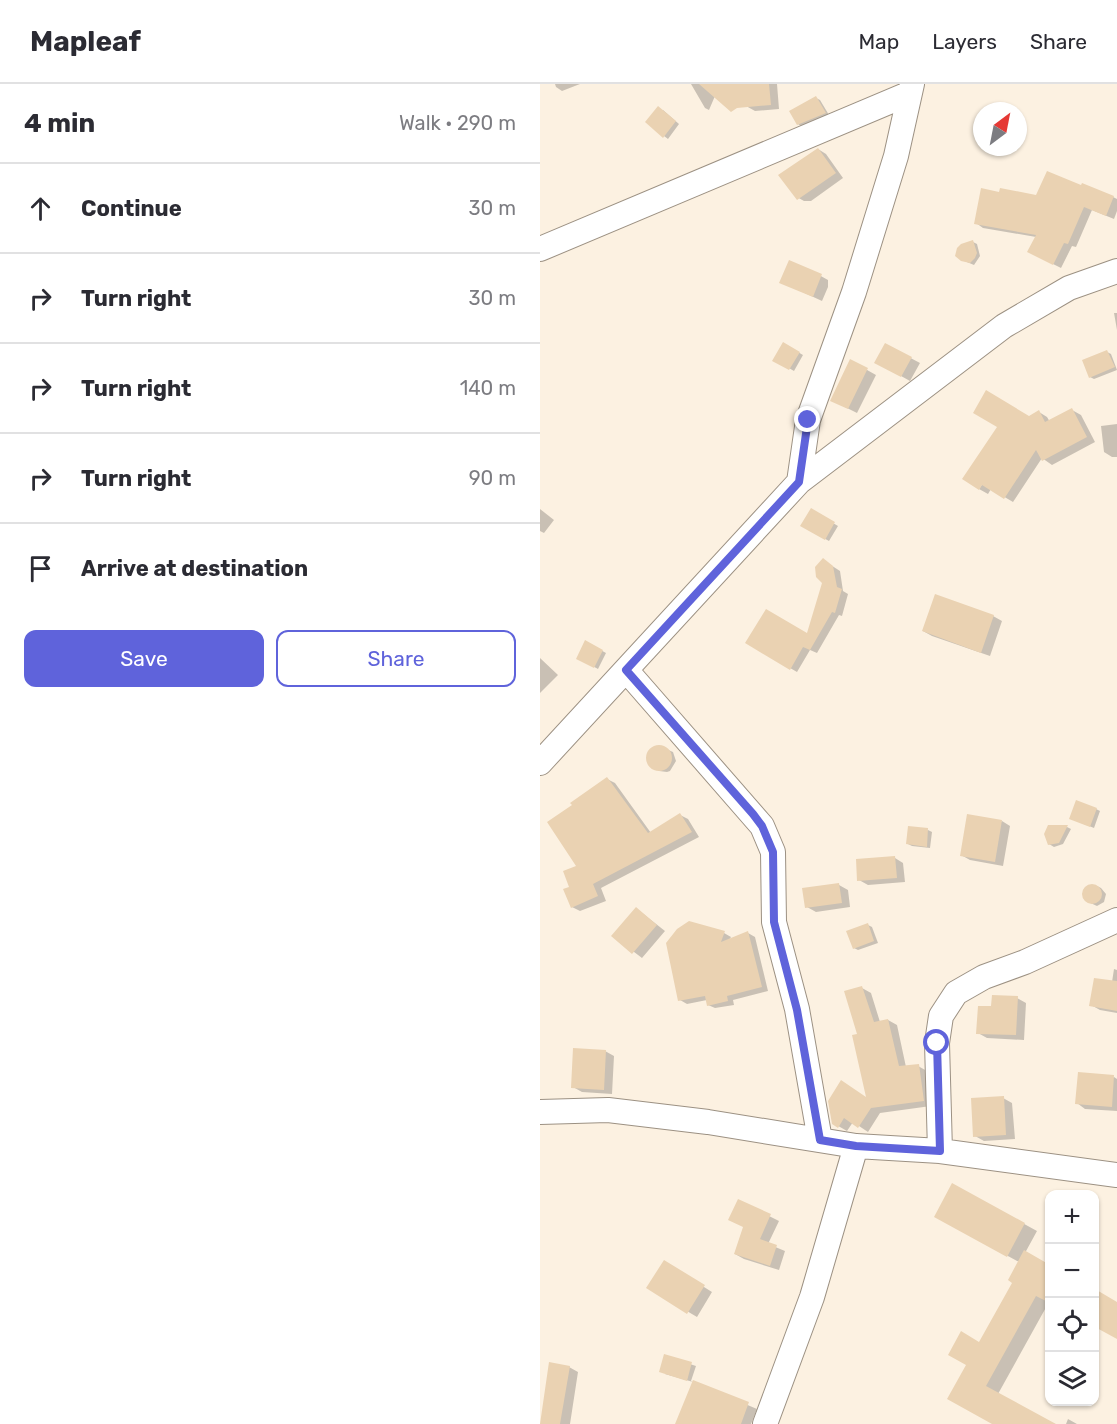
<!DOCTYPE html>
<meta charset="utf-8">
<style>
:root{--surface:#fff;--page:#f2f2f3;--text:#2b2b33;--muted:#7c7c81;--line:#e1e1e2;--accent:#5f63db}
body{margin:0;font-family:Rubik,sans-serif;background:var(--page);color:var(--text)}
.controls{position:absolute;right:18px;bottom:18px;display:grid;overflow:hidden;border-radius:12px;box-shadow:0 2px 4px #0004}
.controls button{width:54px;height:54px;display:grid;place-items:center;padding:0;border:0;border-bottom:2px solid var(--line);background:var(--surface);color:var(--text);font:30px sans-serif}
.compass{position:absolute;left:433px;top:18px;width:54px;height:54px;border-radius:50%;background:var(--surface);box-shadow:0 2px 4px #0004;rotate:32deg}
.stop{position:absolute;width:18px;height:18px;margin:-14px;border:4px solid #5f63db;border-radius:50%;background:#fff}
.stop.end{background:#5f63db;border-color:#fff;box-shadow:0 2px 6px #0008}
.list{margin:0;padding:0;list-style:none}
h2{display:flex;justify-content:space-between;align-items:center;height:78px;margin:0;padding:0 24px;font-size:26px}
h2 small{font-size:20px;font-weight:400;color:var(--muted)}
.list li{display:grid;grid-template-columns:39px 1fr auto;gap:18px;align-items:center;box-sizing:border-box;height:90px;padding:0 24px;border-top:2px solid var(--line)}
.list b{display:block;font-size:22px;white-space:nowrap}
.list em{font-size:20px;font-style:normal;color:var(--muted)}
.actions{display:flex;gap:12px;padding:18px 24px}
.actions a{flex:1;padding:14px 0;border:2px solid var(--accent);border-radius:12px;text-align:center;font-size:21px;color:var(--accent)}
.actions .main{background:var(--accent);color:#fff}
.icon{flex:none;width:33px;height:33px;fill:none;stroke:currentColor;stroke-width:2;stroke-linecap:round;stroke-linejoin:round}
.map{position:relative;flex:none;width:577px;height:1340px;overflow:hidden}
header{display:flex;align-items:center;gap:36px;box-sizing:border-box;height:84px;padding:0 30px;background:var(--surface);border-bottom:2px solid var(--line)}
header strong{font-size:28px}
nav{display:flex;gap:33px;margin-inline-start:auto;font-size:21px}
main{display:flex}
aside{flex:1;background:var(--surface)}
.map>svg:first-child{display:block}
.shadow{fill:#0003}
.building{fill:#ead2b2}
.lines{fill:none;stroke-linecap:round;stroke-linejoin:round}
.street-casing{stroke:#9c9183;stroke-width:26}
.street{stroke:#fff;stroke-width:24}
.route{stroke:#5f63db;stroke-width:8}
</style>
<header>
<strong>Mapleaf</strong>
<nav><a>Map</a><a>Layers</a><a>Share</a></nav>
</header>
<main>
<aside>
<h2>4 min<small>Walk · 290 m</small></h2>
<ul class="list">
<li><svg class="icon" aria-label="ahead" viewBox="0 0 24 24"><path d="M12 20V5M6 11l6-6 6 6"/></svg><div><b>Continue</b></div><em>30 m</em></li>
<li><svg class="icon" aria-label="right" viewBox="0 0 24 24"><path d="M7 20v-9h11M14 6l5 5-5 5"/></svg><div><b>Turn right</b></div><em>30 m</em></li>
<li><svg class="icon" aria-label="right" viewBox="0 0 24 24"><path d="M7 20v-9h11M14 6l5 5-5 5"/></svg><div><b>Turn right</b></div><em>140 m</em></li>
<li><svg class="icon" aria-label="right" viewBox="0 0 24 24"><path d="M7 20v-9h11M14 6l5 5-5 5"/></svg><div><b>Turn right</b></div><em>90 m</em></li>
<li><svg class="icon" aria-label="arrive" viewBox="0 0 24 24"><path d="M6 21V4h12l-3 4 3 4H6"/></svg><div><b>Arrive at destination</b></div></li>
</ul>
<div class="actions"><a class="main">Save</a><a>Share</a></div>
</aside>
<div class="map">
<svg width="577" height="1340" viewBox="0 0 577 1340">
<rect width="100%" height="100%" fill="#fcf1e1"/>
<path class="shadow" d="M 15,0 L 40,0 L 22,7 L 16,3 Z
M 151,0 L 175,0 L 178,5 L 169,26 L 165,24 Z
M 207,0 L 237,0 L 239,25 L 215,27 L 206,22 Z
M 276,14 L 280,16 L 289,31 L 262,43 L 258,40 Z
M 123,26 L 139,40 L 128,55 L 124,52 Z
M 278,65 L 286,70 L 303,94 L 271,117 L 264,117 L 255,112 Z
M 573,113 L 577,115 L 577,127 L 574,135 L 552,126 L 536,163 L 532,162 L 521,184 L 497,172 L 496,153 L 443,144 L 436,139 Z
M 433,158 L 437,160 L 440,172 L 434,181 L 422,176 Z
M 279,191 L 288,196 L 288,203 L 282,217 L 241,198 Z
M 574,229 L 577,229 L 577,246 Z
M 244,260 L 263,271 L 254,287 L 235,276 Z
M 346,261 L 380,279 L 370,297 L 336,278 Z
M 567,268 L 571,270 L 577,286 L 554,295 L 550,293 Z
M 311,277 L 336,291 L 317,329 L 301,321 Z
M 532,326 L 541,331 L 555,358 L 512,381 L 502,374 L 473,418 L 451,405 L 448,410 L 439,405 L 489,333 L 499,328 L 507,333 L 510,338 Z
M 577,340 L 577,373 L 572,373 L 564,368 L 561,342 Z
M 0,425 L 14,436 L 4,449 L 0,447 Z
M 271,426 L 298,442 L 289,457 L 262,442 Z
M 283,476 L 300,487 L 303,507 L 308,510 L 302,532 L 299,531 L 277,569 L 270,566 L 257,588 L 207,559 L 268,551 L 284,499 Z
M 453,532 L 462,537 L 450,572 L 392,552 L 383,547 Z
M 46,558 L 66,569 L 58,585 L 38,574 Z
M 0,574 L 18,591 L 0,609 Z
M 119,662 L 133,668 L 136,677 L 130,687 L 127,688 L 119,687 L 109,678 L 108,671 L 112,665 Z
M 67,695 L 75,699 L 111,749 L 140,731 L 148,735 L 159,753 L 61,804 L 66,817 L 40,827 L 32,823 L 31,804 Z
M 556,725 L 560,727 L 554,744 L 534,736 Z
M 462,737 L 470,742 L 463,782 L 430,776 L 421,771 Z
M 509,743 L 527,743 L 531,745 L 523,760 L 514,763 L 509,760 Z
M 388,746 L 392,748 L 390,764 L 372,762 L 368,760 Z
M 355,774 L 363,779 L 365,798 L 328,801 L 319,796 Z
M 299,801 L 308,806 L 310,823 L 276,828 L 267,823 Z
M 549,802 L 557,802 L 561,804 L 566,810 L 564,818 L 557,822 L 546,817 L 543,811 L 544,805 Z
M 97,825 L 125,847 L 102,874 L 73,852 Z
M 328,841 L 332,843 L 338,859 L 318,866 L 314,864 Z
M 184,849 L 191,853 L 189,856 L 208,849 L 215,853 L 228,907 L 193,916 L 194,921 L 175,924 L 168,921 L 167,916 L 147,920 L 140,916 Z
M 574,885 L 577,886 L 577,929 L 560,926 L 551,921 L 572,898 Z
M 322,904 L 331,909 L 340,938 L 348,936 L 357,941 L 366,983 L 378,982 L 387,987 L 391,1022 L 340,1029 L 328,1048 L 313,1038 L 307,1047 L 293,1039 L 328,1015 L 319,951 Z
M 477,914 L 486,919 L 484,956 L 447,954 L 438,949 L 453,924 Z
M 65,967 L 74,972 L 72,1010 L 42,1008 L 33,1003 Z
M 574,993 L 577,995 L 577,1027 L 545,1025 L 537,1019 Z
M 463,1014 L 472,1019 L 475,1055 L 444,1057 L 435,1052 Z
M 413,1101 L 497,1147 L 485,1169 L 509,1218 L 458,1310 L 513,1340 L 455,1340 L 409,1315 L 474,1198 L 479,1178 L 409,1140 Z
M 199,1117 L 239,1137 L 228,1160 L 245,1167 L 239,1186 L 204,1175 L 195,1170 L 204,1143 Z
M 124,1178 L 172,1208 L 157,1233 L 108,1204 Z
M 125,1272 L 156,1282 L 151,1297 L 217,1325 L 211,1340 L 143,1340 L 153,1298 L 125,1290 Z
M 29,1283 L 38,1288 L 30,1340 L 10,1340 Z
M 528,1335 L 537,1340 L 526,1340 Z"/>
<path class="building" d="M 159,0 L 229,0 L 231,21 L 197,24 L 191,28 Z
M 276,12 L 286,29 L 257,41 L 249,27 Z
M 118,22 L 136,37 L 123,54 L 105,38 Z
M 278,64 L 296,89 L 257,116 L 238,91 Z
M 507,87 L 541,101 L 542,99 L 574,112 L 566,132 L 544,123 L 528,160 L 524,159 L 513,181 L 487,168 L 496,151 L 434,140 L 441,104 L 459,108 L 460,104 L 496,111 Z
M 433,156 L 437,169 L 435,174 L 430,179 L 421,177 L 415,172 L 417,164 L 421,160 Z
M 249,176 L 282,190 L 273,213 L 239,199 Z
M 243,258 L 260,268 L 249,286 L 232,277 Z
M 345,259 L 372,273 L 361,293 L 334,279 Z
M 567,266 L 575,283 L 549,294 L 542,276 Z
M 310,275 L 328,284 L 308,325 L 290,317 Z
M 446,306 L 489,332 L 499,326 L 505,338 L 532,324 L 547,353 L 502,377 L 496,366 L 464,415 L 442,401 L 439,406 L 422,395 L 457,343 L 433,329 Z
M 271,424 L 295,438 L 285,456 L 260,442 Z
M 283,474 L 293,482 L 297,503 L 302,505 L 295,529 L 292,528 L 270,566 L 263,563 L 250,586 L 205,559 L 226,525 L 267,549 L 282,499 L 276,493 L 275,483 Z
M 395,510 L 454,531 L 441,569 L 382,547 Z
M 45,556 L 63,566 L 54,584 L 36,575 Z
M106 674a13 13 0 1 1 26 0a13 13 0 1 1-26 0Z
M 67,693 L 108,749 L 140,729 L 152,748 L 53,800 L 58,812 L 31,824 L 23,805 L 29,803 L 23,787 L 36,782 L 7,738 L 32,721 L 30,719 Z
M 536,716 L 557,724 L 550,743 L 529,735 Z
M 427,730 L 462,736 L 455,778 L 420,772 Z
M 508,741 L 528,741 L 519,759 L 508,761 L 504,750 Z
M 368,742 L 388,744 L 387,763 L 366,760 Z
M 355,772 L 357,794 L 317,797 L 316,775 Z
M 299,799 L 302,819 L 265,824 L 262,804 Z
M542 810a10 10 0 1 1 20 0a10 10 0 1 1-20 0Z
M 96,823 L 117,841 L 92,870 L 71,852 Z
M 149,837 L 185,847 L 181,858 L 208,847 L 222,903 L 187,912 L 188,917 L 167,922 L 165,912 L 138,917 L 126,859 L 137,845 Z
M 328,839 L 334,857 L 313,865 L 306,847 Z
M 554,894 L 577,897 L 577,927 L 549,922 Z
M 322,902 L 334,938 L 348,935 L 359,982 L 379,980 L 384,1017 L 331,1024 L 318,1044 L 304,1034 L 298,1044 L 292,1040 L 288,1017 L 301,996 L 326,1013 L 312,951 L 317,950 L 304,907 Z
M 452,911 L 478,912 L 476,951 L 436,950 L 438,922 L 451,922 Z
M 33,964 L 66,966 L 64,1006 L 31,1004 Z
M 538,988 L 574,991 L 572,1023 L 535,1020 Z
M 464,1012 L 466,1051 L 433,1053 L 431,1014 Z
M 412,1099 L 485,1139 L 467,1173 L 394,1133 Z
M 198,1115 L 231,1130 L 220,1155 L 237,1161 L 230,1182 L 194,1170 L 203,1143 L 188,1136 Z
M 484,1166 L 510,1181 L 510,1219 L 496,1212 L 446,1302 L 516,1340 L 452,1340 L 407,1315 L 426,1281 L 408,1271 L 421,1247 L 439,1258 L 472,1199 L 468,1196 Z
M 124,1176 L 165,1201 L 147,1230 L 106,1204 Z
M 555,1205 L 577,1218 L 577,1255 L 555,1243 Z
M 124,1270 L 152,1278 L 147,1297 L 119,1288 Z
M 9,1278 L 30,1282 L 20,1340 L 0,1340 Z
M 153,1296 L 209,1318 L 201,1340 L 135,1340 Z"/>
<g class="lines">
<g class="street-casing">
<path id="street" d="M 0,165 L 368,10
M 259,398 L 268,336 L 314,208 L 356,72 L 372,0
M 86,586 L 222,742 L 233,768 L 234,838 L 257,925 L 280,1056
M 0,679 L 259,398 L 464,242 L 529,204 L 577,187
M 0,1028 L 68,1026 L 168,1038 L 316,1062 L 400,1067 L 577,1091
M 400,1067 L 397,959 L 401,932 L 416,909 L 444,893 L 485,878 L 577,836
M 225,1340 L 272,1213 L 316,1062"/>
</g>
<use href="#street" class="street"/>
</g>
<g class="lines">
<path class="route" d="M 268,336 L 259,398 L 86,586 L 213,730 L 222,742 L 233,768 L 234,838 L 257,926 L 280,1056 L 316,1062 L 400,1067 L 397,959"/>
</g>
</svg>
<div class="controls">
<button>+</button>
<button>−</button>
<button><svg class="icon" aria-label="locate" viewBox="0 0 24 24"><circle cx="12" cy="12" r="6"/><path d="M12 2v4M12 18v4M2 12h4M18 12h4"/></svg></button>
<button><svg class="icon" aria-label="layers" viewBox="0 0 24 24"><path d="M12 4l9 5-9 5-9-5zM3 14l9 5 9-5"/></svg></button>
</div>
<svg class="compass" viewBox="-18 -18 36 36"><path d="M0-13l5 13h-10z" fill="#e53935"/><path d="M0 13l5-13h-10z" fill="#7c7c81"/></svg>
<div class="stop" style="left:397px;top:959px"></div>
<div class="stop end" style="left:268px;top:336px"></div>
</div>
</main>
